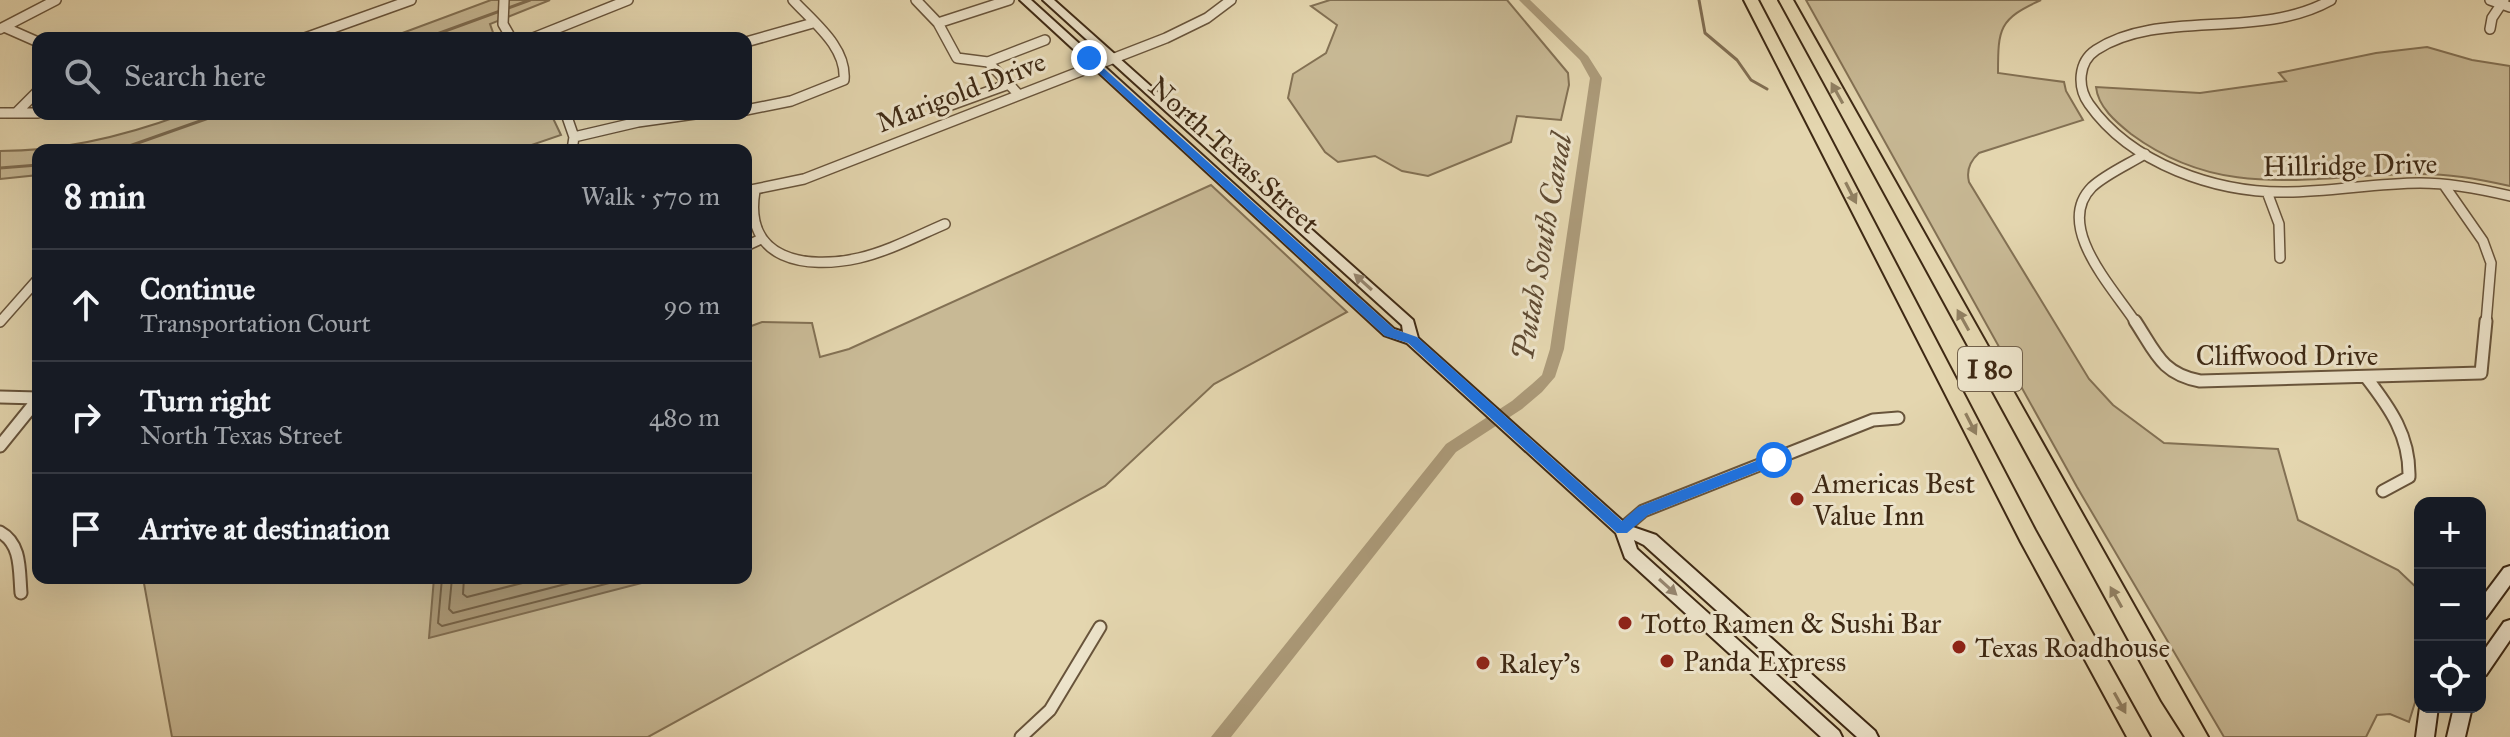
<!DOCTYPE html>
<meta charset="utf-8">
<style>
:root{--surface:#171b24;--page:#20242c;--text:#f1f3f6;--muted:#9ea1a6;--line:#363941}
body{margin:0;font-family:"IM FELL Great Primer",serif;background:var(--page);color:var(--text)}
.controls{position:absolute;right:24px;bottom:24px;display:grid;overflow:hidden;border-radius:16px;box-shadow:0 8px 32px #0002}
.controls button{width:72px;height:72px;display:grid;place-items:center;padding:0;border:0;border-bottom:2px solid var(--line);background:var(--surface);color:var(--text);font:40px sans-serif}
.stop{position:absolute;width:24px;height:24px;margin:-18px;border:6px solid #1a73e8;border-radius:50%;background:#fff}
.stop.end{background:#1a73e8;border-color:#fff;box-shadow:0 2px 8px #0008}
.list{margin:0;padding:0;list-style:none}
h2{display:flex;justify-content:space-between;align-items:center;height:104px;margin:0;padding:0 32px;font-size:34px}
h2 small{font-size:26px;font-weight:400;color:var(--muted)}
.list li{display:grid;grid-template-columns:52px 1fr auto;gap:24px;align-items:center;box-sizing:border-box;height:112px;padding:0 32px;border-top:2px solid var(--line)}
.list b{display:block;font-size:30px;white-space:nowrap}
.list p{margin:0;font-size:26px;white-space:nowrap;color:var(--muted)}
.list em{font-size:26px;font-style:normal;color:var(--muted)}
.icon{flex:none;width:44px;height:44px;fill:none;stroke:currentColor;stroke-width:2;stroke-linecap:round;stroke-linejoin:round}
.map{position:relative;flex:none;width:2510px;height:737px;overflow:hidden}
.search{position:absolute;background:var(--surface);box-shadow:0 8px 32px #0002;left:32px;top:32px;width:720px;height:88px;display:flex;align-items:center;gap:20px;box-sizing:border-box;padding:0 28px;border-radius:16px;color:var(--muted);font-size:30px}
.panel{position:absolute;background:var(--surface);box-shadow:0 8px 32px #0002;left:32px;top:144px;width:720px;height:440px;border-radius:16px}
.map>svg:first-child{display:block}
.green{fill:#c8b995;stroke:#837154;stroke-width:2}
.water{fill:#ac9b7a;stroke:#806d51;stroke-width:2}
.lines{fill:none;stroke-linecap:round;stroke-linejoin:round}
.shore{stroke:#756247;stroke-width:2}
.stream{stroke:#806d51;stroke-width:3}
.canal{fill:#ac9b7a;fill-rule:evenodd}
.street-far1-casing{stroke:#68543b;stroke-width:12}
.street-casing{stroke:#68543b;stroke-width:15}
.secondary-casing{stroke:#3e2914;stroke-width:4}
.highway-casing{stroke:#3e2914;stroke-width:4}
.street-far1{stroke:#ede4cb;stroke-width:9}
.street{stroke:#ede4cb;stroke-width:11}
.secondary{fill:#ede4cb;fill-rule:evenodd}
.highway{fill:#e4d6af;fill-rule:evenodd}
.oneway{fill:#918062}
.oneway2{fill:#968670}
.route{fill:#1a73e8}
.poi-dot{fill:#8f2418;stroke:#ede4cb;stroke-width:3}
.labels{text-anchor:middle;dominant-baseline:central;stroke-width:6;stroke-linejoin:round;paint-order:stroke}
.shield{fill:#ede4cb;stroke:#72614b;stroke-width:2}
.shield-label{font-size:26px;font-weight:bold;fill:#3e2914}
.street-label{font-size:28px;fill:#3e2914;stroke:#ede4cb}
.poi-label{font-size:28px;fill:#3e2914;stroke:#ede4cb;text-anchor:start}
.water-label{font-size:30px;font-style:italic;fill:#5f4b33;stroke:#ede4cb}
</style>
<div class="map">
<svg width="2510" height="737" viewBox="0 0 2510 737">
<rect width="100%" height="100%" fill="#e4d6af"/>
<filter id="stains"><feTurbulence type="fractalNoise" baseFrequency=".0025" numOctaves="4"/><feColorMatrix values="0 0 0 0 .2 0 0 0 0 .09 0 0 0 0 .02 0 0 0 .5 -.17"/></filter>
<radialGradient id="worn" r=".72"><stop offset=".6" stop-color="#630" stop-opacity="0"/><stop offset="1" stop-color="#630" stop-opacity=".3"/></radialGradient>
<path class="green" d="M 491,0 L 550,0 L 490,24 L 495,38 L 389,38 Z
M 1330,0 L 1507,0 L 1568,73 L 1569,85 L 1561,120 L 1517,116 L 1511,142 L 1428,176 L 1402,171 L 1375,156 L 1338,162 L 1325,152 L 1288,98 L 1293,74 L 1326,53 L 1337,25 L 1311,6 Z
M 1806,0 L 2041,0 C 1999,19 1998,28 1998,73 L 2064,82 L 2066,91 L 2083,120 L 1979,153 C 1970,161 1966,170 1969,182 L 2089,379 L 2113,405 L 2164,443 L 2278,449 L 2298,520 L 2398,570 L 2420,591 L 2420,686 L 2409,722 L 2390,714 L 2377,715 L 2366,737 L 2224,737 L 2077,487 Z
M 2427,47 L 2472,60 L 2510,66 L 2510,186 C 2478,179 2446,173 2414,174 C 2310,175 2223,202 2131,134 C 2116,122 2098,107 2096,87 L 2200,93 L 2286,81 L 2279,73 L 2376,53 Z
M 184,114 L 551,114 L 561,135 L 517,150 L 38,150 L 38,175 L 0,179 L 0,151 C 63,151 125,136 184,114 Z
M 1211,185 L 1347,312 L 1214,384 L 1105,486 L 648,737 L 172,737 L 143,578 L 746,578 L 746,328 L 762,322 L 812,323 L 820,357 L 849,349 Z"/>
<path class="water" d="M 434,578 L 661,578 L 429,638 Z"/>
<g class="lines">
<path class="shore" d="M 442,578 L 438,623 L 442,626 L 629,578
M 452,578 L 449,609 L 453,613 L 589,578
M 464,578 L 463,594 L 467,597 L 542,578"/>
<path class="stream" d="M 1699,0 L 1705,33 L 1737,60 L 1751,80 L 1767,89
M 426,38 L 530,0
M 118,150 L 220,114
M 0,168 L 38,165"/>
<path class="canal" d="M 1519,0 L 1530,0 L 1588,56 L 1602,78 L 1564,349 L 1555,377 L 1542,392 L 1522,409 L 1456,452 L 1231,737 L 1211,737 L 1446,444 L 1512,401 L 1532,384 L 1542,375 L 1550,349 L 1590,78 L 1580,60 Z"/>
<g class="street-far1-casing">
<path id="street-far1" d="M 504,0 L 503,24 L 511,38
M 916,0 L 938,23 L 957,58 L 988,62 L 1019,95
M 2331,0 C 2258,41 2160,8 2096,50 C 2078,62 2077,87 2089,104 C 2131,164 2216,193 2287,192 C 2331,192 2375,183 2420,183 C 2450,183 2481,189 2510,196
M 2490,0 L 2510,7
M 938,23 L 1009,0
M 4,27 L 38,42
M 0,29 L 56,0
M 2490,29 L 2492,18 L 2504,0
M 305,38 L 411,0
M 533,38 L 628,0
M 746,42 L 813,23
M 988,62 L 1045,40
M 940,109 L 1009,84
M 746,110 L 791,101 L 844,80 C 847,47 813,22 793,0
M 17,112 L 38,91
M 0,113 L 38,113
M 566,114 L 574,137 L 572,150
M 574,137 L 638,122 L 695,114
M 2444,185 L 2483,241 L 2491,263 L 2486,323
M 746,191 L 804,179 L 1166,38 L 1207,18 L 1231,0
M 755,191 C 743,260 806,270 859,258 C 889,251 917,236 945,224
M 2267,192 L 2279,224 L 2280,258
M 746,246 L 761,239
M 0,322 L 38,279
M 2136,323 C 2114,289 2053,226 2092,187 C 2106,174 2129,164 2145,154"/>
</g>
<g class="street-casing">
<path id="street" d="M 2135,321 C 2155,351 2161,374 2200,381 L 2481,373 L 2486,321
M 2366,377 C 2390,408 2410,436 2409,477 L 2383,491
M 0,397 L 38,398
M 0,446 L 38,399
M 1622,529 L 1643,511 L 1873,420 L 1898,418
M 0,532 C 22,544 19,571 21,593
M 1021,737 L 1050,710 L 1100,627"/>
</g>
<g class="secondary-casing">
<path id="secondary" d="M 1020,0 L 1031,0 L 1394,329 L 1403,332 L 1402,325 L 1043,0 L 1054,0 L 1413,320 L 1418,338 L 1627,525 L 1656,535 L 1875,731 L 1878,737 L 1857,737 L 1644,545 L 1634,540 L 1637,549 L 1839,731 L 1842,737 L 1821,737 L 1625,558 L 1616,533 L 1407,343 L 1384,335 Z
M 2510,566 L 2510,585 L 2486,618 L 2480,620 L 2480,600 L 2504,568 Z
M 2510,620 L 2510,640 L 2486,675 L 2480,677 L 2480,656 L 2504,622 Z
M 2420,707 L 2438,707 L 2434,737 L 2416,737 Z
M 2454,707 L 2472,707 L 2465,737 L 2447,737 Z"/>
</g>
<g class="highway-casing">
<path id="highway" d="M 1744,0 L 1758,0 L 2035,530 L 2150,737 L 2127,737 L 2021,542 Z
M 1779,0 L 1793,0 L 2208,737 L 2185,737 L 2162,701 Z"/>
</g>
<use href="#street-far1" class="street-far1"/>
<use href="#street" class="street"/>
<use href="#secondary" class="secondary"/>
<use href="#highway" class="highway"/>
</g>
<defs><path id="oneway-solid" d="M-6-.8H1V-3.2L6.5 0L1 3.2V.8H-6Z" transform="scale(2)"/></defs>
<g class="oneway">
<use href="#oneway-solid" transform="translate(1837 93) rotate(-119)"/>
<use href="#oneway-solid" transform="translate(1851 193) rotate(63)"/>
<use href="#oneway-solid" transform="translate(1963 320) rotate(-119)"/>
<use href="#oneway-solid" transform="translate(1971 424) rotate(63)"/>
<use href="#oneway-solid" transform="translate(2116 597) rotate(-119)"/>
<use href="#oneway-solid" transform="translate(2120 703) rotate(61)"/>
</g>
<g class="oneway2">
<use href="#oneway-solid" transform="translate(1363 282) rotate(-138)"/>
<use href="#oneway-solid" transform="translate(1668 587) rotate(42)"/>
</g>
<path class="route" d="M 1089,55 L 1394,329 L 1417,337 L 1622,521 L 1638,507 L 1769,456 L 1779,456 L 1779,463 L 1648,515 L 1627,533 L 1617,533 L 1408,343 L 1385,336 L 1085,60 L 1083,58 Z"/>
<g class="poi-dot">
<circle cx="1797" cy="499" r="8"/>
<circle cx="1625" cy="623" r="8"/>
<circle cx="1959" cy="647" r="8"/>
<circle cx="1667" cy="661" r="8"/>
<circle cx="1483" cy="663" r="8"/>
</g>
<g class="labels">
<rect class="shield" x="1958" y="347" width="64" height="44" rx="6"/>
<g class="shield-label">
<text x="1990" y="369">I 80</text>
</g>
<g class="street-label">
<text transform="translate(961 92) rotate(-21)">Marigold Drive</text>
<text transform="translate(1234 155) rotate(42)">North Texas Street</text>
<text transform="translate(2350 165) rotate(-1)">Hillridge Drive</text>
<text x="2287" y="355">Cliffwood Drive</text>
</g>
<g class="poi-label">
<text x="1813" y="483">Americas Best<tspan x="1813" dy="32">Value Inn</tspan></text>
<text x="1641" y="623">Totto Ramen &amp; Sushi Bar</text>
<text x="1975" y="647">Texas Roadhouse</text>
<text x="1683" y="661">Panda Express</text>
<text x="1499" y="663">Raley's</text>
</g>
<g class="water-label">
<text transform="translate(1542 247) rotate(-80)">Putah South Canal</text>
</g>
</g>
<rect width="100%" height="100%" filter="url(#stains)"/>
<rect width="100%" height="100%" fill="url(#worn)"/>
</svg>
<div class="controls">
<button>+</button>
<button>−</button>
<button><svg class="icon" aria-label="locate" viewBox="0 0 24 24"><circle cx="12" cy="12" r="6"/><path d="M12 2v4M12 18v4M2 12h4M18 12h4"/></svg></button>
</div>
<div class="stop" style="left:1774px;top:460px"></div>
<div class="stop end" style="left:1089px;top:58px"></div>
<div class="search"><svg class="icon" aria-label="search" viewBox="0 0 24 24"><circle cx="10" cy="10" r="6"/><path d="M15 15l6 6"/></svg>Search here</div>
<section class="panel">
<h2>8 min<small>Walk · 570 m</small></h2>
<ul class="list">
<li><svg class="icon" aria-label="ahead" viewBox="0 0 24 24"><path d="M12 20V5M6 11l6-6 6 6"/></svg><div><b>Continue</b><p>Transportation Court</p></div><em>90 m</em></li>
<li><svg class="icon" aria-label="right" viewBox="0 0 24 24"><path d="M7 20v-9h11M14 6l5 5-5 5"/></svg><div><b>Turn right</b><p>North Texas Street</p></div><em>480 m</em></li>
<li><svg class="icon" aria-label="arrive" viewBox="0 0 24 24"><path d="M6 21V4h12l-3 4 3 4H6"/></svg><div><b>Arrive at destination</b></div></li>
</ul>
</section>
</div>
